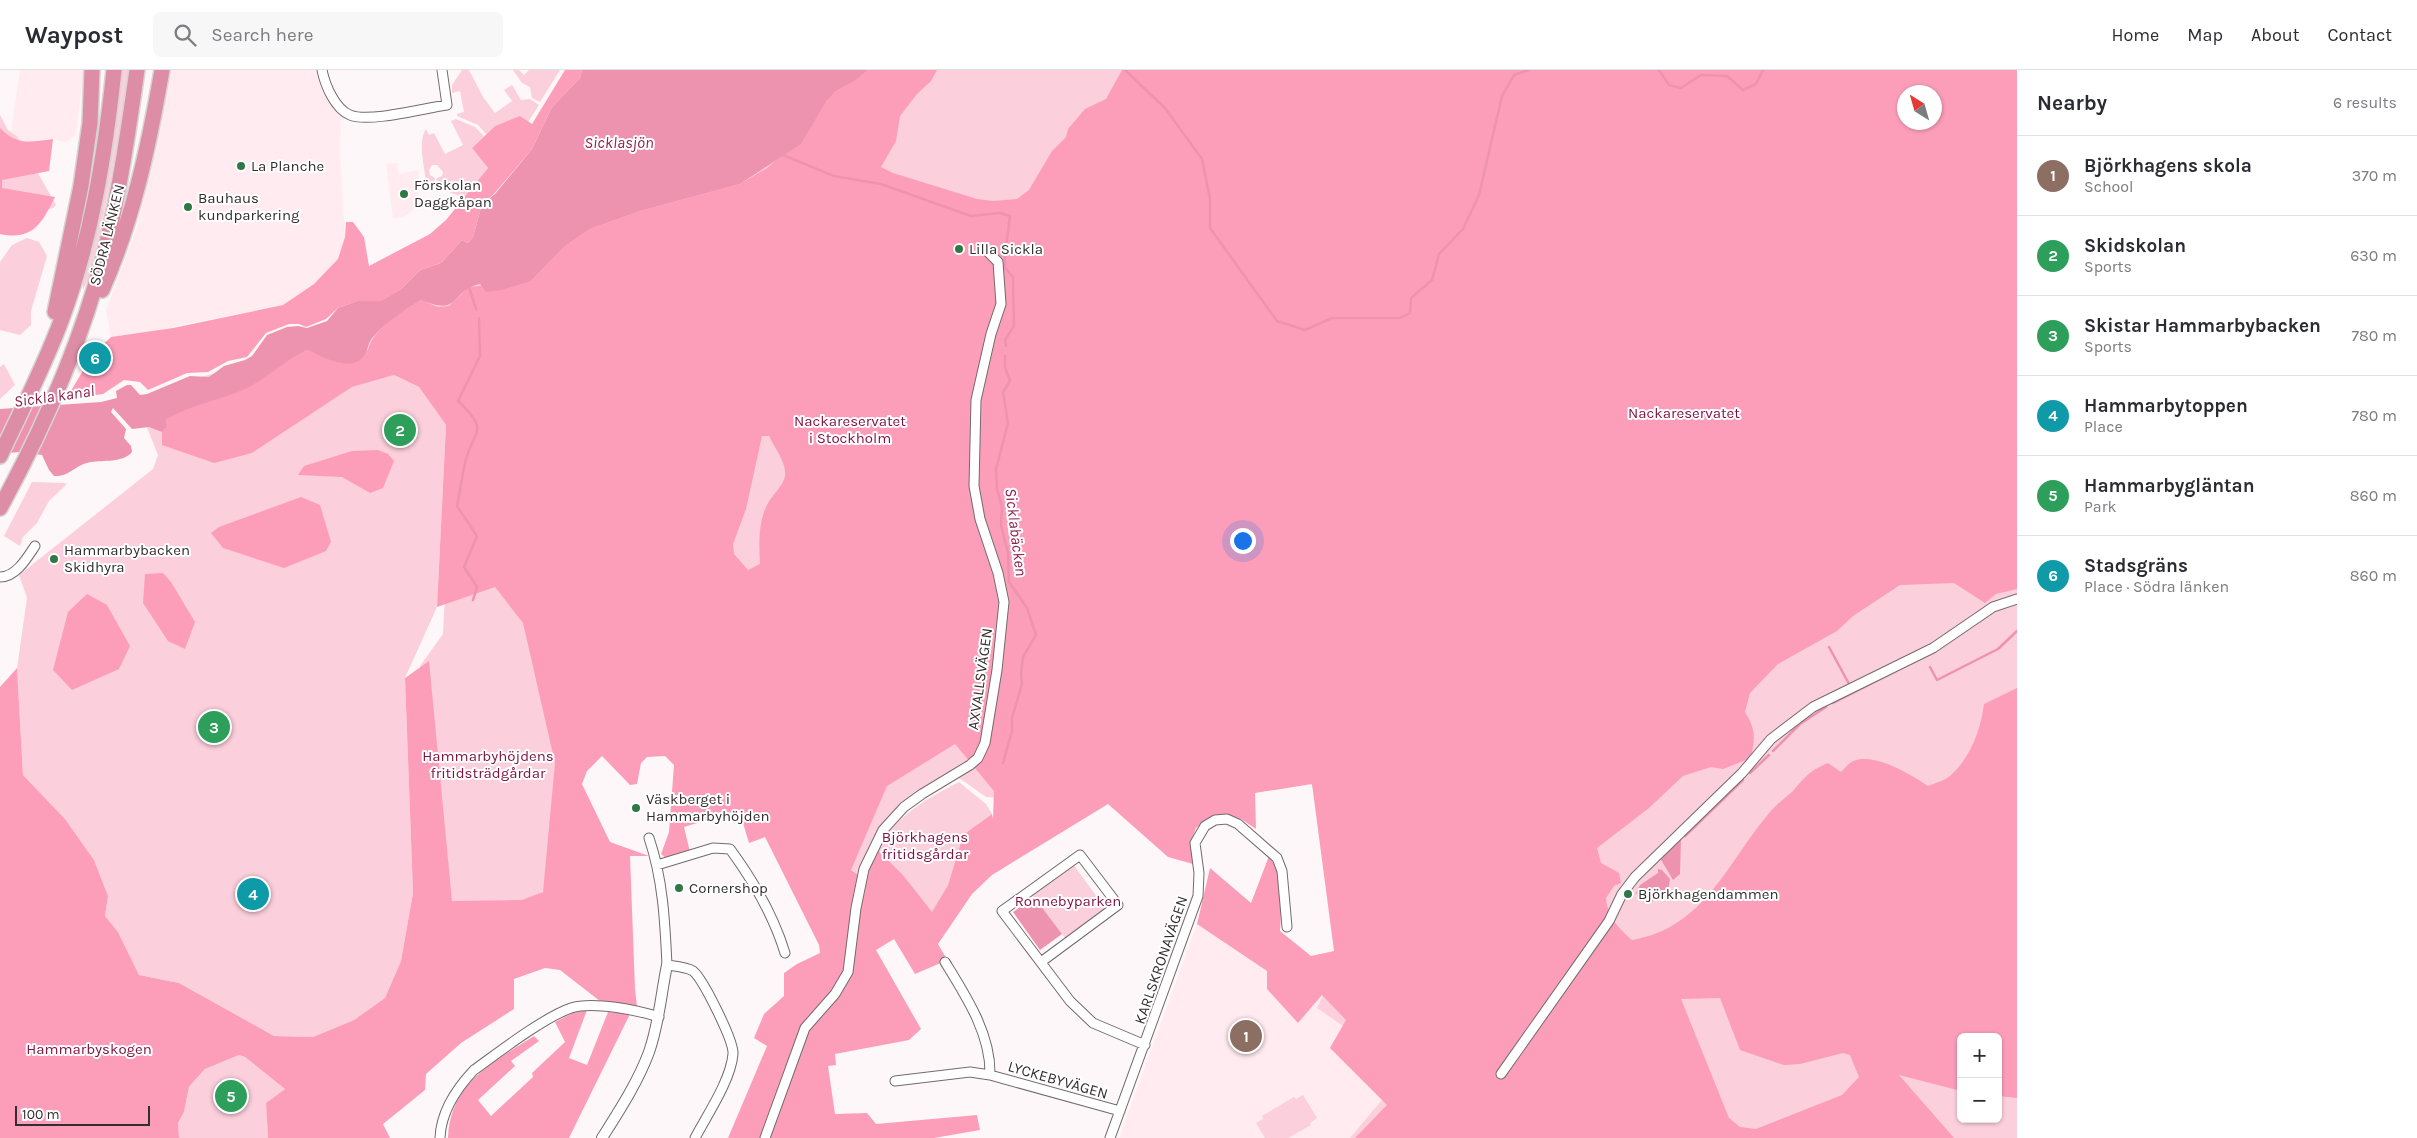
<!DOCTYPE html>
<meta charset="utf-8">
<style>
:root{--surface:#fff;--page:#f7f7f7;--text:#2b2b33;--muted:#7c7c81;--line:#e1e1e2;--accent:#b45309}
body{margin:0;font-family:Karla,sans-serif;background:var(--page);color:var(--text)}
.controls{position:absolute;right:15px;bottom:15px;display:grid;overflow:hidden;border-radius:8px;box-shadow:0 1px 4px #0004}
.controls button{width:45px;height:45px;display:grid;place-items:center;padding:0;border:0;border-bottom:1px solid var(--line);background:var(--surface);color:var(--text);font:25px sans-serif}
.compass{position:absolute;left:1897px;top:15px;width:45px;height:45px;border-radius:50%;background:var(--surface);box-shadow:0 1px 4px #0004;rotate:323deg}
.scale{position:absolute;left:15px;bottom:12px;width:135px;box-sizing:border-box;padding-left:5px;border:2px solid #322e2f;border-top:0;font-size:14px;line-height:18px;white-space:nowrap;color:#322e2f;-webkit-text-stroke:4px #fff;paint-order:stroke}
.you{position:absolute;left:1242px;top:470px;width:18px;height:18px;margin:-12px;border:4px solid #fff;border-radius:50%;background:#1a73e8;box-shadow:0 0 0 8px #1a73e833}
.badge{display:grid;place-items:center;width:32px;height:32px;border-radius:50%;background:var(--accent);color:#fff;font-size:16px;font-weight:700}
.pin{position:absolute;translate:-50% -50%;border:2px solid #fff;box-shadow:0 1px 5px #0006}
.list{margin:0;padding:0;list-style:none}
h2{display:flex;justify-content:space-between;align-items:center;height:65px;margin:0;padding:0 20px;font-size:21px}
h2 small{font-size:16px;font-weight:400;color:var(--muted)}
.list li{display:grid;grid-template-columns:32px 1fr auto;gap:15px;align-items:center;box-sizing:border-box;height:80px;padding:0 20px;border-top:1px solid var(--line)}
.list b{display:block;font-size:19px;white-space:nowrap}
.list p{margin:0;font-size:16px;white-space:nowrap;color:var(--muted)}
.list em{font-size:16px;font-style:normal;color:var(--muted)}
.icon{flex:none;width:28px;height:28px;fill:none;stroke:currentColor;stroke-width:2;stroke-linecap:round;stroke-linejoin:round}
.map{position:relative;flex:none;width:2017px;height:1068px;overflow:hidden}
header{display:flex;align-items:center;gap:30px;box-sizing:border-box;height:70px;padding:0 25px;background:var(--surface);border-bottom:1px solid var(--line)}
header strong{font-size:24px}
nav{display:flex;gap:28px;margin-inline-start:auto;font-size:18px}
.search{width:350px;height:45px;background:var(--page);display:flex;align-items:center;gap:12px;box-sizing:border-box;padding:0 18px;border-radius:8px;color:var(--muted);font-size:19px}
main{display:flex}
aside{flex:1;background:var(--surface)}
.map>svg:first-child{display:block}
.built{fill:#ffebf0}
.green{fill:#fbcfdb;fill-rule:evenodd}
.forest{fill:#fc9eba;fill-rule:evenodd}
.water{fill:#ee93af}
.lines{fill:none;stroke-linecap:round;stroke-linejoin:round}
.stream{stroke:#ee93af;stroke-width:2.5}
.minor-casing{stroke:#746a6c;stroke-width:11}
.tertiary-casing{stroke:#746a6c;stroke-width:12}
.motorway-casing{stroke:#d6d5d5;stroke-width:18}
.minor{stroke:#fff;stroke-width:9}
.tertiary{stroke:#fff;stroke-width:10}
.motorway{stroke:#dd8ea6;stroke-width:15}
.poi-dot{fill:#2f7744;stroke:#fff;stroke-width:2}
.labels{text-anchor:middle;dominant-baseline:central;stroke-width:4;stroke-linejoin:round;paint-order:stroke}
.poi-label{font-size:15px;fill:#322e2f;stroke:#fff;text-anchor:start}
.street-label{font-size:15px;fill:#322e2f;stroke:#fff}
.park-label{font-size:15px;fill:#7d1141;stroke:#fff}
.water-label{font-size:16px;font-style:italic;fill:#8c224e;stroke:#fff}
</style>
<header>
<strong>Waypost</strong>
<div class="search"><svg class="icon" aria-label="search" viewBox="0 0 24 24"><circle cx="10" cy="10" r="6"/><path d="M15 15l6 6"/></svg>Search here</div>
<nav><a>Home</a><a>Map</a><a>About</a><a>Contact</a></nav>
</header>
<main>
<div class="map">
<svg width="2017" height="1068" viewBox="0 0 2017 1068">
<rect width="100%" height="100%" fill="#fef7f9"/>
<path class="built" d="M 20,0 L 84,0 L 76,65 L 66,72 L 53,69 L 23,72 L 10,68 Z
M 166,0 L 321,0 L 341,40 L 340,86 L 345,167 L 338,189 L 314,214 L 283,235 L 142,263 L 111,267 L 106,240 L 137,157 L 157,67 Z
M 397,93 L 399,104 L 418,100 L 419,120 L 416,137 L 404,147 L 393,148 L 386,94 Z
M 1197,854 L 1267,901 L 1298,953 L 1322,925 L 1346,950 L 1388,1035 L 1355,1068 L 1119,1068 Z"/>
<path class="green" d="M 121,0 L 129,0 C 119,71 106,140 89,209 L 83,219 L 82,208 C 99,139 113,71 121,0 Z
M 462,0 L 469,0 L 483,27 L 495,43 L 512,31 L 504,20 L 512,15 L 521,30 L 530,29 L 539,35 L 528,52 L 520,47 L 495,56 L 486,64 L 478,55 L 457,46 L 457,44 L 464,42 L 460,21 L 452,23 L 452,15 Z
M 513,0 L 519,0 L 524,5 L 529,0 L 560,0 L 540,32 L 532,28 L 530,17 L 522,13 Z
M 720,0 L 2017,0 L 2017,1068 L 1350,1068 L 1407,1000 L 1317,938 L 1363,842 L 1303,694 L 1013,729 L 986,727 L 955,705 L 900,733 L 872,771 L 860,806 L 648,658 L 629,662 L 578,707 L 569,800 L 536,827 L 518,833 L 443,841 L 420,596 L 443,564 L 450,424 L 449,356 L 424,310 L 395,297 L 370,303 L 247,384 L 252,383 L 352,317 L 394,305 L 419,317 L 446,355 L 437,537 L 405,608 L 413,823 L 401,891 L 385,928 L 354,950 L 313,967 L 274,966 L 179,913 L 139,905 L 118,862 L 105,846 L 108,826 L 94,790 L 65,749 L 23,705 L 17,598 L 27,528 L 19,505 L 153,399 L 158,385 L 144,350 L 174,314 L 220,302 L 408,216 ZM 1904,22 L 1934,22 L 1934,52 L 1904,52 ZM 1961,967 L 1998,967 L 1998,1049 L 1961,1049 Z
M 0,45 L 8,60 L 17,66 L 56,135 L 53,138 L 2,153 L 0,160 Z
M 456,49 L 475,57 L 484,66 L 472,78 L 488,98 L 464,128 L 435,116 L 437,108 L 442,106 L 443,102 L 437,95 L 432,95 L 429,100 L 430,105 L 435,108 L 433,115 L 426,113 C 425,98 417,72 426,59 L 429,65 L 434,63 L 445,84 L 463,75 L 451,51 Z
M 27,168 L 39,172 L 47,186 L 31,241 L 31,255 L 20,265 L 0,260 L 0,192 L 12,175 Z
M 4,294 L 15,315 L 0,329 L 0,297 Z
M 32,412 L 65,413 L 66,415 L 49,431 L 37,453 L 23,467 L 20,476 L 4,466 Z
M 959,712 L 986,734 L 992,744 L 967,762 L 961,772 L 948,815 L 932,843 L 903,805 L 878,780 C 895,746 926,729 959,712 Z
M 1073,794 L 1105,838 L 1065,868 L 1032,825 Z
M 239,985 L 245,987 L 285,1019 L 266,1033 L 268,1068 L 179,1068 L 178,1053 L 184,1042 L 189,1017 L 205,999 Z
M 1303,1025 L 1317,1048 L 1310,1053 L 1311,1055 L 1288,1068 L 1265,1068 L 1256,1053 L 1263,1049 L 1262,1046 L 1294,1027 L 1296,1029 Z"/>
<path class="forest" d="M 565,0 L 582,0 L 580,8 L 552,37 L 532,79 L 494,124 L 482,134 L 473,167 L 468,173 L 462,170 L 441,193 L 420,200 L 401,219 L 381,231 L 357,231 L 338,238 L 326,249 L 306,257 L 299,254 L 289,254 L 266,263 L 247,287 L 228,291 L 208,302 L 187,303 L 148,320 L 140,312 L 124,310 L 103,324 L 66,329 L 84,299 L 81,295 L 111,267 L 173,258 L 283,235 L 314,214 L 338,189 L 345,167 L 346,152 L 353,152 L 364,167 L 369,196 L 430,164 L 446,150 L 488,98 L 472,78 L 495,56 L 520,46 L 532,54 Z
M 868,0 L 937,0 L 931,11 L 917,24 L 900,46 L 896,71 L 881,97 L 893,103 L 977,129 L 993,131 L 1017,129 L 1029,120 L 1052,81 L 1066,67 L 1068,59 L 1085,39 L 1106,29 L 1122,0 L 2017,0 L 2017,519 L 1996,524 L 1985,533 L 1954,513 L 1900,515 L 1853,546 L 1837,561 L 1778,594 L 1750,623 L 1745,642 C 1756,660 1755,667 1751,688 L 1723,699 L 1711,697 L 1683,706 L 1649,738 L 1597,778 L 1601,793 L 1619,803 L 1621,813 L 1614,816 L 1606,828 C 1607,846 1619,859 1632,870 C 1705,858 1728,791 1770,742 C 1777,734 1785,728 1793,721 C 1806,706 1809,701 1828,693 L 1841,702 C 1844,699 1849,693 1853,691 C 1875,682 1911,705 1928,716 C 1935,713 1944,711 1950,706 C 1970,689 1981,659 1984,634 L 2017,618 L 2017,1028 L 1998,1026 L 1998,967 L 1961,967 L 1961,1021 L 1899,1005 L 1954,1068 L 1355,1068 L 1387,1035 L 1330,978 L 1346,950 L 1322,925 L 1298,953 L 1267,919 L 1267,901 L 1197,854 L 1210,798 L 1251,833 L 1269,786 L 1278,800 L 1281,842 L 1280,861 L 1311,886 L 1334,881 L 1312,714 L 1255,723 L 1256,759 L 1241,749 L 1212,747 L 1196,758 L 1191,771 L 1193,794 L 1168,787 L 1108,734 L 992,805 L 972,824 L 938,874 L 945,886 L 943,892 L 915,904 L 894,869 L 876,880 L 921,959 L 909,970 L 835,984 L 836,995 L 828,996 L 835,1044 L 867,1043 L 876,1054 L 977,1045 L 980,1060 L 934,1068 L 728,1068 L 767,976 L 754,968 L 764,944 L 784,926 L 784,903 L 797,894 L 820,883 L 819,875 L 765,767 L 749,773 L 739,740 L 684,757 L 690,782 L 667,789 L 661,784 L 669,762 L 674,695 L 665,686 L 647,687 L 641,693 L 637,714 L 630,715 L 602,686 L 587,701 L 582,714 L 610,772 L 649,786 L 630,786 L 635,919 L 637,936 L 605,935 L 560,900 L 545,898 L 514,909 L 514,939 L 461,973 L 426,1004 L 425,1020 L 383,1054 L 390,1068 L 268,1068 L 266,1033 L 285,1019 L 245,987 L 239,985 L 205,999 L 195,1010 L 189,1017 L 184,1042 L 178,1053 L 179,1068 L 0,1068 L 0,617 L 17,598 L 23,705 L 65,749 L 94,790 L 108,826 L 105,846 L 118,862 L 139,905 L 179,913 L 274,966 L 313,967 L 354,950 L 385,928 L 401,891 L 413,823 L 405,608 L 429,591 L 452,831 L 522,830 L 543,822 L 555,693 L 523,553 L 495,517 L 437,537 L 446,355 L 419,317 L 394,305 L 352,317 L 252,383 L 214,393 L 162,375 L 162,362 L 167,357 L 166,350 C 194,331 233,320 264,305 C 279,298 292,287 307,280 L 340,293 L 368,280 C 374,257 402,242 421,230 L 438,237 L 449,236 L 469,217 L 531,211 L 564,177 L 590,159 L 640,141 L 740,114 L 767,98 L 788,80 L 801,73 L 826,32 L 836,21 L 855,11 ZM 1904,22 L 1934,22 L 1934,52 L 1904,52 ZM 762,366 L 769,366 C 774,377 787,393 785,406 C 783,416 773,424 768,433 C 758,451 759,474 760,494 L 748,500 L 734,484 L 733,474 L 746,439 ZM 955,674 L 994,721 L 993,749 L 992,744 L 967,762 L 961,772 L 948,815 L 932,842 L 903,805 L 878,780 L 860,806 L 851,800 L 887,716 ZM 1720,928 L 1740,980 L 1784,995 L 1800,994 L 1843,983 L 1850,985 L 1859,1007 L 1842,1025 L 1756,1059 L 1740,1057 L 1729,1048 L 1681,929 Z
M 0,58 C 18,76 29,72 53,69 L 49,101 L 2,110 L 2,118 L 55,127 C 42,153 33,171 0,164 Z
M 378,380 L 388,384 L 394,391 L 383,418 L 370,423 L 342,407 L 298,405 L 304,396 L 352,381 Z
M 301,427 L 320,435 L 331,472 L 326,481 L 284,498 L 223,478 L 211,463 L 219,457 Z
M 163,503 L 171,512 L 195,552 L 185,579 L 168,571 L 143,533 L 145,504 Z
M 87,524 L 107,535 L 130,576 L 119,599 L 72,620 L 53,600 L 68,542 Z
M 587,940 L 569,988 L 587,995 L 608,942 L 630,944 L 569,1068 L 448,1068 C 450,1013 493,992 534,966 L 539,971 L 511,991 L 515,996 L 478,1030 L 491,1046 L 533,1007 L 532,1003 L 565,972 L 555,952 L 573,943 Z"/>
<path class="water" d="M 582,0 L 868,0 L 855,11 L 836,21 L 826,32 L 801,74 L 740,114 L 640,141 L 590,159 L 564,177 L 531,211 L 501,220 L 486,222 L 480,214 C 449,221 462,247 421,230 C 403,241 386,252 372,268 C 368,273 368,280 364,286 C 350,304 323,286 307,280 C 285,291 267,308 245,319 C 219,331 191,334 166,350 L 167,357 L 162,362 L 149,357 L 132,359 L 113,338 L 111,342 L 126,359 L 124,368 L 131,376 L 132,382 C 123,393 103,390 91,392 C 76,394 70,407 54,406 L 49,400 L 42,385 L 19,382 L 0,384 L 0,339 L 101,332 L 117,328 L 116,321 L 127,315 L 131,315 L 140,325 L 147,324 L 190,306 L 209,307 L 224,296 L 245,290 L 252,286 L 267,265 L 287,257 L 298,256 L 307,258 L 327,251 L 338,238 L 357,231 L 381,231 L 401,219 L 420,200 L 441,193 L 462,170 L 468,173 L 473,167 L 482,134 L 495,124 L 532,79 L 552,37 L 580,8 Z
M 1681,768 L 1680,804 L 1673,810 L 1660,788 Z
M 1658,799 L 1662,800 L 1670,809 L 1668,822 L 1663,829 C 1652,832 1642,834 1636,823 L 1640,815 L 1658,803 Z
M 1034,827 L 1062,864 L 1040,880 L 1013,842 Z"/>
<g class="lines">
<path class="stream" d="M 1125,0 L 1165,38 L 1202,89 L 1210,129 L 1210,158 L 1277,251 L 1305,260 L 1332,248 L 1400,248 L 1410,243 L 1411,228 L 1432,210 L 1439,184 L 1463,159 L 1479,125 L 1502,26 L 1514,5 L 1529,0
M 1659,0 L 1669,15 L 1681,18 L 1701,5 L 1727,6 L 1743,20 L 1756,14 L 1763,0
M 783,85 L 834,106 L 881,114 L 971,146 L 1000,143 L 1010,146 L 1005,185 L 1005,198 L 1013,207 L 1014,256 L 1005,270 L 1006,276
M 469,217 L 476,239
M 473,530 L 477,517 L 464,497 L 477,466 L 457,436 C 460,421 462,407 465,393 C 473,359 491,362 458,331 L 480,286 L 479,248
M 1829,577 L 1849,614
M 1930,597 L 1937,610 L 1998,579 L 2017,561
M 1833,633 L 1894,602
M 1773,681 L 1800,654 L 1826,637
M 1003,693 L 1012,661 L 1012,648 L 1022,614 L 1021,604 L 1023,587 L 1036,565 L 1027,538 L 1009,512 L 1008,483 L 1001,455 L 1002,437 L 997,419 L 996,399 L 1008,353 L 1003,322 L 1010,311 L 1005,297 L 1005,286
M 1750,703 L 1769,685
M 1685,766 L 1743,710"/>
<g class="minor-casing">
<path id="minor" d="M 322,0 C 325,15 335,39 350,45 C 369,53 425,38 447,35 L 442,0
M 0,507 C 16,507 27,488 35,476
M 649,768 C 663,809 665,852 667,895 C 674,896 687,897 693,901 C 703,909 734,971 733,984 C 731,1010 707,1045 695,1068
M 657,795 L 713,778 L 730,779 C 752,809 774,847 785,883
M 945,892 C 966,926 991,964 990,1005
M 1041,892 L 1118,835 L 1080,785 L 1002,841 L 1070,931 L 1093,953 L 1145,975
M 1501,1004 L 1609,851 L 1622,824 L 1635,807 L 1742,703 L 1771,669 L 1813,637 L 1933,578 L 1993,537 L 2017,529
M 895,1011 L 970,1002 L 990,1005 L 1120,1041
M 440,1068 C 441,1041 456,1019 474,1000 C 499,982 543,948 571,938 C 593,931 637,940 659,947
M 765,1068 L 805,958 L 835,924 L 848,902 L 856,838 L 864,799 L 883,760 L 904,737 L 922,724 L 970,695 L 978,688 L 985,673 L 997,600 L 1004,532 L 998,503 L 980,449 L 974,416 L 976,330 L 991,264 L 1001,234 L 998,192 L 986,180
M 1110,1068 L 1198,826 L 1199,803 L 1195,773 L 1205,756 L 1215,750 L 1227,749 L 1238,754 L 1277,788 L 1282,801 L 1287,857"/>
</g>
<g class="tertiary-casing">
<path id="tertiary" d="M 602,1068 C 619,1041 638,1012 649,982 C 659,954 661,924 667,895"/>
</g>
<g class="motorway-casing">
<path id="motorway" d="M 102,220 C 133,150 149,75 162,0
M 55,242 L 81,116 L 90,53 L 92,0
M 0,386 C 21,341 44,297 61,251 C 91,170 105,86 114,0
M 0,438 C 49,348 91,251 112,150 C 123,100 130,50 137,0"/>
</g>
<use href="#minor" class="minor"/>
<use href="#tertiary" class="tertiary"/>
<use href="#motorway" class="motorway"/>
</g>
<g class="poi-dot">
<circle cx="241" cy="96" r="5"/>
<circle cx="404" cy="124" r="5"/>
<circle cx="188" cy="137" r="5"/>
<circle cx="959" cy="179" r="5"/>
<circle cx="54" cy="489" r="5"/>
<circle cx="636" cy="738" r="5"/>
<circle cx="679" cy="818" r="5"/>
<circle cx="1628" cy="824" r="5"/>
</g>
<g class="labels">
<g class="poi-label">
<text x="251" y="96">La Planche</text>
<text x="414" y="115">Förskolan<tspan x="414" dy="17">Daggkåpan</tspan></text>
<text x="198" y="128">Bauhaus<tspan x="198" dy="17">kundparkering</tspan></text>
<text x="969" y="179">Lilla Sickla</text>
<text x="64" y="480">Hammarbybacken<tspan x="64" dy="17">Skidhyra</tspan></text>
<text x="646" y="729">Väskberget i<tspan x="646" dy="17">Hammarbyhöjden</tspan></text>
<text x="689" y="818">Cornershop</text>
<text x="1638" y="824">Björkhagendammen</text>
</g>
<g class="street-label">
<text transform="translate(107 165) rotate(-76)">SÖDRA LÄNKEN</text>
<text transform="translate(980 609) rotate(-82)">AXVALLSVÄGEN</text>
<text transform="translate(1161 890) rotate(-71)">KARLSKRONAVÄGEN</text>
<text transform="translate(1058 1010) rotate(16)">LYCKEBYVÄGEN</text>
</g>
<g class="park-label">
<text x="1684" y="343">Nackareservatet</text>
<text x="850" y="351">Nackareservatet<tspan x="850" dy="17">i Stockholm</tspan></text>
<text x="488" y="686">Hammarbyhöjdens<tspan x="488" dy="17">fritidsträdgårdar</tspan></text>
<text x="925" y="767">Björkhagens<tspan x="925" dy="17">fritidsgårdar</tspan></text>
<text x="1068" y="831">Ronnebyparken</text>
<text x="89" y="979">Hammarbyskogen</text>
</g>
<g class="water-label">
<text x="619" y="72">Sicklasjön</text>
<text transform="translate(54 326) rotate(-8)">Sickla kanal</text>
<text transform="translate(1016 462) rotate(83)">Sicklabäcken</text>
</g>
</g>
</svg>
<div class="controls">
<button>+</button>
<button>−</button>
</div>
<svg class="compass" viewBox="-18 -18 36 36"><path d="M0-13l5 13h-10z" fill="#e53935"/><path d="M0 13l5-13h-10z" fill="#7c7c81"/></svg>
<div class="scale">100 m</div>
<div class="you"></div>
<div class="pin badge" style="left:1246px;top:966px;background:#8d6e63">1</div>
<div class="pin badge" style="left:400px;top:360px;background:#2e9e5b">2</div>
<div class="pin badge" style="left:214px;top:657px;background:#2e9e5b">3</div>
<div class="pin badge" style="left:253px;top:824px;background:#0f9aa8">4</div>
<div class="pin badge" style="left:231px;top:1026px;background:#2e9e5b">5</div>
<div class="pin badge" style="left:95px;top:288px;background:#0f9aa8">6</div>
</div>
<aside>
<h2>Nearby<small>6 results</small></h2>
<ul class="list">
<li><span class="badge" style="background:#8d6e63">1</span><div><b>Björkhagens skola</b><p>School</p></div><em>370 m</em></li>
<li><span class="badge" style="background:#2e9e5b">2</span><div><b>Skidskolan</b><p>Sports</p></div><em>630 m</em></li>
<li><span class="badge" style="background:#2e9e5b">3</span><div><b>Skistar Hammarbybacken</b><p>Sports</p></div><em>780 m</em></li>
<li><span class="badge" style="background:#0f9aa8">4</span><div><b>Hammarbytoppen</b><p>Place</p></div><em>780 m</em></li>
<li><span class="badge" style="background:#2e9e5b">5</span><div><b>Hammarbygläntan</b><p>Park</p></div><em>860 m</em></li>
<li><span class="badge" style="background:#0f9aa8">6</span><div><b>Stadsgräns</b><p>Place · Södra länken</p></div><em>860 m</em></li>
</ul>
</aside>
</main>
